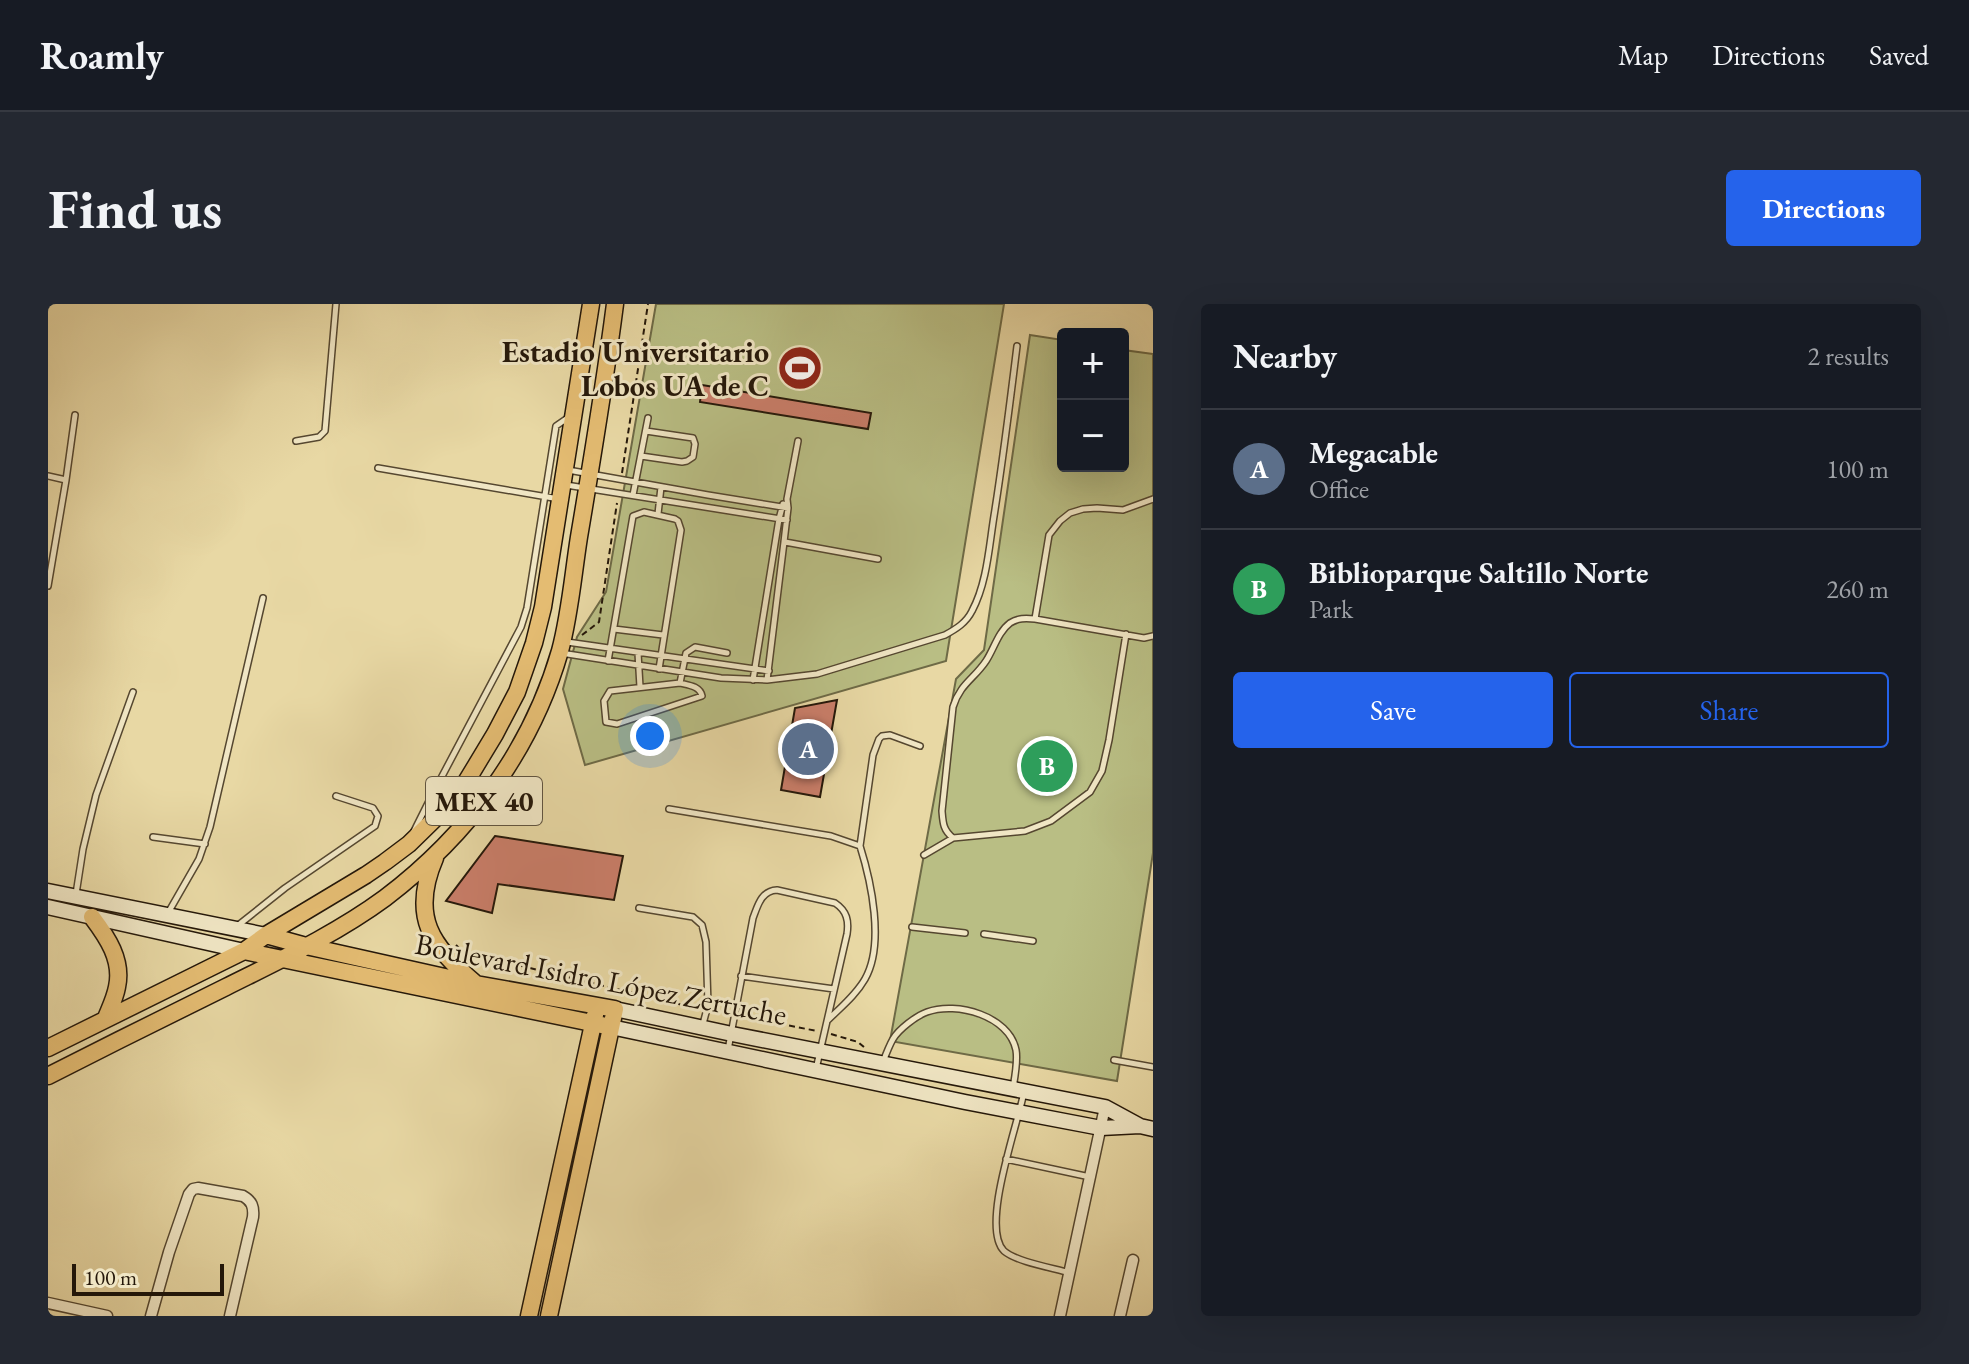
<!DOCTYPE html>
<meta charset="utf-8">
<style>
:root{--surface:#171b24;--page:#242831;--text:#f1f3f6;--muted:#9ea1a6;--line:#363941;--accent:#2563eb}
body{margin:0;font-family:"EB Garamond",serif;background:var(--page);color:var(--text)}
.controls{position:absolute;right:24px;top:24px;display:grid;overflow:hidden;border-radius:8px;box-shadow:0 8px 32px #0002}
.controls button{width:72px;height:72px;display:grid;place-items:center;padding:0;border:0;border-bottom:2px solid var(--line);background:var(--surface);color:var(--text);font:40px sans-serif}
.scale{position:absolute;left:24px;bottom:20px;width:152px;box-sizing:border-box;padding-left:8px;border:4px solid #241709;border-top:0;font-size:22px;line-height:28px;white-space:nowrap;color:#241709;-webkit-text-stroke:6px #f0e6c4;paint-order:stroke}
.you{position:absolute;left:602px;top:432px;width:28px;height:28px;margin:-20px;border:6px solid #fff;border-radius:50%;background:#1a73e8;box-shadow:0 0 0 12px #1a73e833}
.badge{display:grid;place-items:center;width:52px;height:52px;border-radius:50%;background:var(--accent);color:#fff;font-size:26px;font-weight:700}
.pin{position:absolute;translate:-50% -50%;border:4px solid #fff;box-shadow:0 2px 8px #0006}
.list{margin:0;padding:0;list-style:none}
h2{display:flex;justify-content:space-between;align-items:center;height:104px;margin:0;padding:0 32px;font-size:34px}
h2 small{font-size:26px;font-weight:400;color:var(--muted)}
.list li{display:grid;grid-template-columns:52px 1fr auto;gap:24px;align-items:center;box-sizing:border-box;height:120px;padding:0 32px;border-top:2px solid var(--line)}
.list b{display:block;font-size:30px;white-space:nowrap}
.list p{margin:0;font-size:26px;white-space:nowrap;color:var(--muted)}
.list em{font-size:26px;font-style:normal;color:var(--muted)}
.actions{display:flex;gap:16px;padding:24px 32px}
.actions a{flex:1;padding:18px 0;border:2px solid var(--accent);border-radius:8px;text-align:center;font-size:28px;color:var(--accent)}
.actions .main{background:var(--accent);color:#fff}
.map{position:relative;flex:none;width:1105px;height:1012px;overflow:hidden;border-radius:8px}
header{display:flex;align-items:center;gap:48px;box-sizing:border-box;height:112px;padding:0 40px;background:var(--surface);border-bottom:2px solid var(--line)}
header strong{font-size:38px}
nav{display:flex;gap:44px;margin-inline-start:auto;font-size:28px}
.intro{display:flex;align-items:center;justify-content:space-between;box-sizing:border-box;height:192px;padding:0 48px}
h1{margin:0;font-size:56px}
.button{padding:20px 36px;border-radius:8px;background:var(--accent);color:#fff;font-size:28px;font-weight:700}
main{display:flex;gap:48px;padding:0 48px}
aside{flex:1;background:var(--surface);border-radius:8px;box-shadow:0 8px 32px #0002}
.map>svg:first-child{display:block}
.green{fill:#b9be84;stroke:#6e6a46;stroke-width:2}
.building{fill:#ca7e6a;stroke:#241709;stroke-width:2}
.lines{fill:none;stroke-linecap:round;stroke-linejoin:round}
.lane-casing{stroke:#554730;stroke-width:8}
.street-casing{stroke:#554730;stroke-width:13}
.secondary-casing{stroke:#241709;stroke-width:17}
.primary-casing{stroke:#241709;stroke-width:19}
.path{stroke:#241709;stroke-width:2;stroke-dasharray:6 4;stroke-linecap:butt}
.lane{stroke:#f0e6c4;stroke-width:5}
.street{stroke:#f0e6c4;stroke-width:10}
.secondary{stroke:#f0e6c4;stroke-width:14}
.primary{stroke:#e4bc72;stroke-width:16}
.labels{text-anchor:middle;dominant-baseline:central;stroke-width:6;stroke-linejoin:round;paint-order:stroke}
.shield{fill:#f0e6c4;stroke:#615541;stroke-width:2}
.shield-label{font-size:28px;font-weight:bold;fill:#241709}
.poi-label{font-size:30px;font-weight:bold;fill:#241709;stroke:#f0e6c4;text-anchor:end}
.street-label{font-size:30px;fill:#241709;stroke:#f0e6c4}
</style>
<header>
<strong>Roamly</strong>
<nav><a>Map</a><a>Directions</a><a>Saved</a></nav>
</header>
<div class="intro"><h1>Find us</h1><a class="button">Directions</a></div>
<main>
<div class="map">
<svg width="1105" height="1012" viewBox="0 0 1105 1012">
<rect width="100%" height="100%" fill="#e8d8a4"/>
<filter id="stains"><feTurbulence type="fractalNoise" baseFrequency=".0025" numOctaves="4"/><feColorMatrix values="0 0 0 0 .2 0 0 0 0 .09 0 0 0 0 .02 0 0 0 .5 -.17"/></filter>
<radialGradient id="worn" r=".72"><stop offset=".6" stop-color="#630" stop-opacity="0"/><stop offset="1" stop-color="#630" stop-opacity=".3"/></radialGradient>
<path class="green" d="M 608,0 L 956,0 L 898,357 L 537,461 L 515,385 L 529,333 L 558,288 Z
M 982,31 L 1015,36 L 1015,162 L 1075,162 L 1075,46 L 1105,50 L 1105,549 L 1069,777 L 842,737 L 908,375 L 936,346 Z"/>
<path class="building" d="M 654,81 L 823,109 L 820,125 L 652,98 Z
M 789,396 L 772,493 L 733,486 L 747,404 Z
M 447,532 L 575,552 L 566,596 L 450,580 L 444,609 L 398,597 Z"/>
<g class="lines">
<g class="lane-casing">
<path id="lane" d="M 248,137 L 271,133 L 277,127 L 288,0
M 593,152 L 634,158 L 639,157 L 645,153 L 647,140 L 645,134 L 598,127
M 330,164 L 511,195
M 520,166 L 660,191 L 740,204
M 0,172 L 18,176
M 518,181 L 739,216
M 585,191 L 600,114
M 610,210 L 613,183
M 737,238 L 830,255
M 0,282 L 18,176 L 27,111
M 987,315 L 1001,231 L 1012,217 L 1022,209 L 1035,205 L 1049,204 L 1075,206 L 1105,195
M 566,325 L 615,331
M 1078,330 L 1061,436 L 1054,467 L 1042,488 L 1003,517 L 977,527 L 905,534 C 895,526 895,519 894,507 L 905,403 C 912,380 926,375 938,357 C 946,345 950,328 962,319 C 970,314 977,314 987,315 L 1096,334 L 1105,332
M 519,338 L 721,367
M 513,349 L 673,374 L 719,376 L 769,370 L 897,331 C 908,325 918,319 924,307 C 939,279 941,243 946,212 C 955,156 962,99 969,42
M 590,349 L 592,383
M 560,357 L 585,212 L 596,208 L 627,215 L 630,217 L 633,226 L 611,365
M 705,376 L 731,215 L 735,200
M 719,376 L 736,238 L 740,204 L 739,195 L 750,137
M 632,379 C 640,381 652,382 654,392 L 569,420 L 558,418 L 556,397 L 562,387 L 632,379 L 638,349 L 647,343 L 679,349
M 621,505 L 783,532 L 812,542 C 823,577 837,640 817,675 C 808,691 793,703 780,716
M 366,527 L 382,495 L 473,323 L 479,304 L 508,122 L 521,113
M 105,533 L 157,540
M 812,542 L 825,451 L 831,435 L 834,432 L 842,431 L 872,442
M 876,551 L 905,534
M 28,590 L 35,545 L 48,491 L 85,388
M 591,604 L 645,613 L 654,621 L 658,638 L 660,701 L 655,720
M 120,609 L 151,555 L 162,523 L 215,294
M 188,623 L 237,584 L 327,522 L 330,512 L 325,504 L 288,492
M 864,623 L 917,629
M 936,630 L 985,637
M 693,672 L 786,685
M 680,746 L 705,614 C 710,601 713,587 729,586 L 787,599 C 799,607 801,617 799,630 L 768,765
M 1066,756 L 1105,763
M 835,758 C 838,750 841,742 845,735 C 851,725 868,712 879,708 C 909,697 961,712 968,746 C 970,757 967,772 965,784
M 976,788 C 970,820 932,923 956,947 C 969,958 1005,964 1022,969
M 958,855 L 1042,873"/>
</g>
<g class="street-casing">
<path id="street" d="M 0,999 L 59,1012
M 103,1012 L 121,948 L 141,890 L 145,885 L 150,884 L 195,892 C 204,897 206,903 205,913 L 182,1012
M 1012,1012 L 1057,803
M 1072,1012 L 1085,956"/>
</g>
<g class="secondary-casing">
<path id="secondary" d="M 0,587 L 218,631
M 0,603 L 196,647
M 567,705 L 684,730 L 1057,803 L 1092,822
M 563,723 L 917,798 L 1053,824 L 1092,822 L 1105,825"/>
</g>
<g class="primary-casing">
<path id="primary" d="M 387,554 C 362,612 383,642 427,679
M 44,613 C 59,633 75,656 69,683 C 67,694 62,704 58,714
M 218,631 L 258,642 L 428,680 L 567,705 L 501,1012
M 196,647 L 563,723
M 0,744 L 196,647 L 218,631 L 318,571 L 337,558 L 361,540 L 404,498 L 415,483 L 447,430 L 469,388 L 486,339 L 495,303 L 543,0
M 0,772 C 59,742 119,712 178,683 C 232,656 288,630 337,594 C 420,531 483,447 512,347 C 522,310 525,271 531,233 C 544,156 557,78 567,0
M 481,1012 L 547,711"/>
</g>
<path class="path" d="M 574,169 L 600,0
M 534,331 L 551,318 L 569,199
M 408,641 L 420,653 L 457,658 L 651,705
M 665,708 L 678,710
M 692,712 L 769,727
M 783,730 L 810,738 L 817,744"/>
<use href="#lane" class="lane"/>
<use href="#street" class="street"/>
<use href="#secondary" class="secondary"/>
<use href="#primary" class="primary"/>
</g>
<defs>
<g id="stadium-disc" transform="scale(2.3)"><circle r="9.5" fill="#8f2418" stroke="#f0e6c4"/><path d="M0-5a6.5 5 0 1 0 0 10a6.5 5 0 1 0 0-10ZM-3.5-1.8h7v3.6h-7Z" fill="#fff"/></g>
</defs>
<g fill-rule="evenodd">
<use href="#stadium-disc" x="752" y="64"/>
</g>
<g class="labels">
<rect class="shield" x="378" y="473" width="116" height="48" rx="6"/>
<g class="shield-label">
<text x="436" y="497">MEX 40</text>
</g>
<g class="poi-label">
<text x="721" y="47">Estadio Universitario<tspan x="721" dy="34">Lobos UA de C</tspan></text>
</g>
<g class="street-label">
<text transform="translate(553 675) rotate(11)">Boulevard Isidro López Zertuche</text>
</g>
</g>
<rect width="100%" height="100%" filter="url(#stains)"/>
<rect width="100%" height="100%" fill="url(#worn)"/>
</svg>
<div class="controls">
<button>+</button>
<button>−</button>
</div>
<div class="scale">100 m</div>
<div class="you"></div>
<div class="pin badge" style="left:760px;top:445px;background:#5c6f8a">A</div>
<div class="pin badge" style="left:999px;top:462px;background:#2e9e5b">B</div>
</div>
<aside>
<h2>Nearby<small>2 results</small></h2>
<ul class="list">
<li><span class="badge" style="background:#5c6f8a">A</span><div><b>Megacable</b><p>Office</p></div><em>100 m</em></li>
<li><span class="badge" style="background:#2e9e5b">B</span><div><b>Biblioparque Saltillo Norte</b><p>Park</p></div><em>260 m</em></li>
</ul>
<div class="actions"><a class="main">Save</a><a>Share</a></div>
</aside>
</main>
